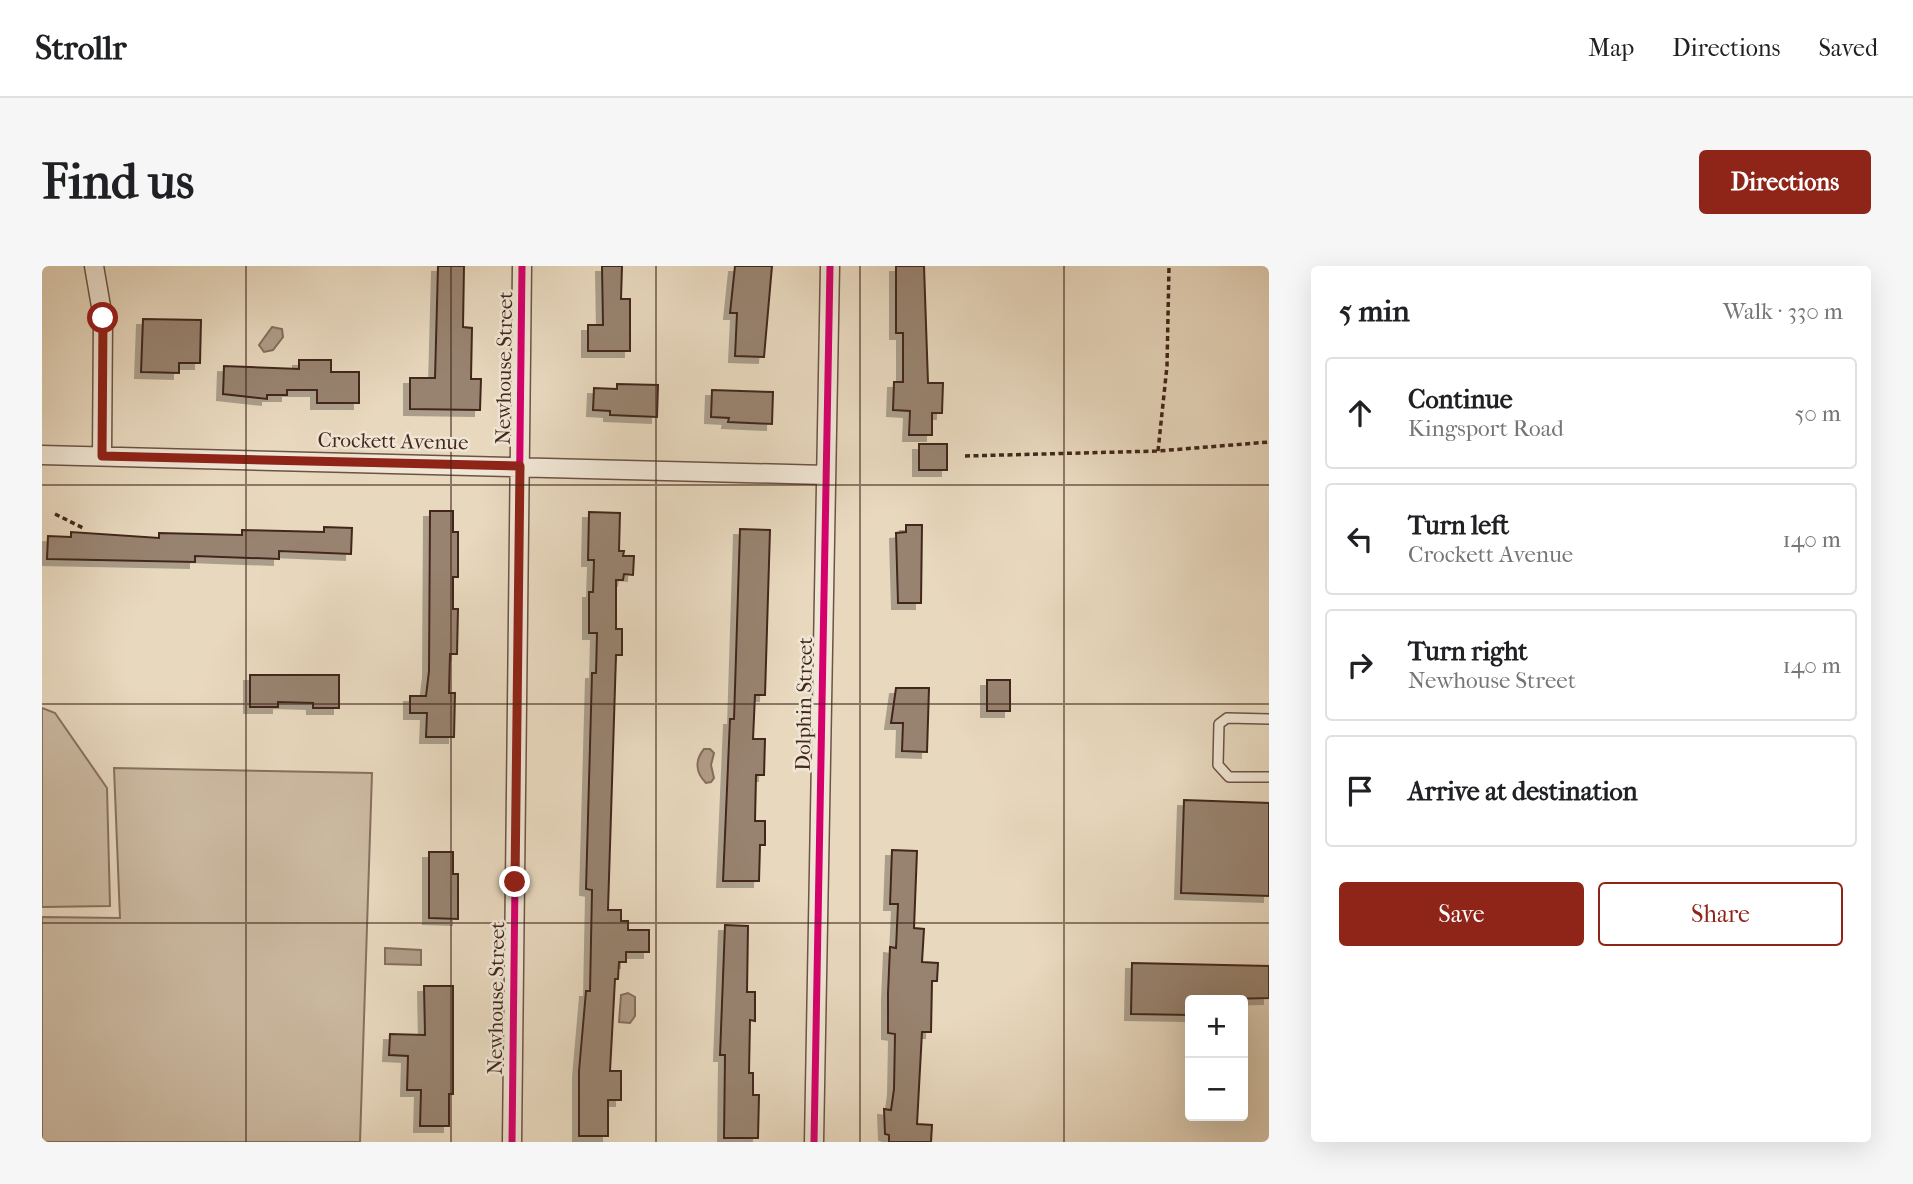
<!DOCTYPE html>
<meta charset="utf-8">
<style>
:root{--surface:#fff;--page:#f6f6f6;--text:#202124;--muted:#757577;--line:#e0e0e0;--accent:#8f2418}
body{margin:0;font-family:"IM FELL French Canon",serif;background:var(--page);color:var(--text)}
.controls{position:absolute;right:21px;bottom:21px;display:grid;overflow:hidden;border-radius:7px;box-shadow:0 7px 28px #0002}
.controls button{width:63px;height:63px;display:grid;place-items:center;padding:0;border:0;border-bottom:2px solid var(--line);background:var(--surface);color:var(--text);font:35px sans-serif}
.stop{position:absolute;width:21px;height:21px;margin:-16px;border:5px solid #8f2418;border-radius:50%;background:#fff}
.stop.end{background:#8f2418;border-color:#fff;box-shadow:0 2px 7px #0008}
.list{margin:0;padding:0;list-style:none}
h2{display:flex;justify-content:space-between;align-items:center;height:91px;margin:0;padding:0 28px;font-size:30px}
h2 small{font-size:23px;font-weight:400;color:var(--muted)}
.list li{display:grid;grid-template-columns:46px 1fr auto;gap:21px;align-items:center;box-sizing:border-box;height:112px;margin:0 14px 14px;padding:0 14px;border:2px solid var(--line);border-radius:7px}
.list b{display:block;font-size:26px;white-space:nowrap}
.list p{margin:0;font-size:23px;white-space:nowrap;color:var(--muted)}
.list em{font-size:23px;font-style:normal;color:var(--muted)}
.actions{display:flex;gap:14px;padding:21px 28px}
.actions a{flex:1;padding:16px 0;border:2px solid var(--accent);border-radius:7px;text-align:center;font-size:24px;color:var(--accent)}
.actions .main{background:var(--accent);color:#fff}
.icon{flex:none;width:38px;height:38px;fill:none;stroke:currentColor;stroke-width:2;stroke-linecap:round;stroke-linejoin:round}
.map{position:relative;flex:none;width:1227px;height:876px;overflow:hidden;border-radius:7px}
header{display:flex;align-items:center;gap:42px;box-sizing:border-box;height:98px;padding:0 35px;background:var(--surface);border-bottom:2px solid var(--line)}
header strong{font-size:33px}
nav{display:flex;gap:38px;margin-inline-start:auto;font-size:24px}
.intro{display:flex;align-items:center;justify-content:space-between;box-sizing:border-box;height:168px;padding:0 42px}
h1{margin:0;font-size:49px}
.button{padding:18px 32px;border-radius:7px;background:var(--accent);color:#fff;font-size:24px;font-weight:700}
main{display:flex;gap:42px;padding:0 42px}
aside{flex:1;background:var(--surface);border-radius:7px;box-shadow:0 7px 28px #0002}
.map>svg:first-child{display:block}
.green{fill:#ccbaa2;stroke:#87705f;stroke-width:2}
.water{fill:#b09c87;stroke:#846d5c;stroke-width:2}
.building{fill:#988370;stroke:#42271c;stroke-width:2;filter:url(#shadow)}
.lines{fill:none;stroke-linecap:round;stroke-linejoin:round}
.lane-casing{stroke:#6c5344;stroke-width:12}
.street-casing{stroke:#6c5344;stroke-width:21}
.path{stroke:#42271c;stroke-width:3.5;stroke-dasharray:5 3.5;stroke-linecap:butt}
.lane{stroke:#f0e6d5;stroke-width:9}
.street{stroke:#f0e6d5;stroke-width:18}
.cycleway-casing{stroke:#f0e6d5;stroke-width:11}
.cycleway{stroke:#d6006c;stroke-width:7}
.route{stroke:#8f2418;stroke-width:9}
.grid{fill:none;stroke:#42271c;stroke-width:2;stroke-opacity:0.55}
.labels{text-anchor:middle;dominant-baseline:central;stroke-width:5;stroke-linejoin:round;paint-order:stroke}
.street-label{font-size:21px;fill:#42271c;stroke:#f0e6d5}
</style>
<header>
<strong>Strollr</strong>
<nav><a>Map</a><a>Directions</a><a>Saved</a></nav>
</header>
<div class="intro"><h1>Find us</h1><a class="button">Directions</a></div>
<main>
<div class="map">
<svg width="1227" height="876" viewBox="0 0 1227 876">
<defs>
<filter id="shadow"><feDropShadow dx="-6" dy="6" stdDeviation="0" flood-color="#0004"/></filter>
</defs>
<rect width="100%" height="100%" fill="#e8d8be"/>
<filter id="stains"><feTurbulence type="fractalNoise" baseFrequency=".00286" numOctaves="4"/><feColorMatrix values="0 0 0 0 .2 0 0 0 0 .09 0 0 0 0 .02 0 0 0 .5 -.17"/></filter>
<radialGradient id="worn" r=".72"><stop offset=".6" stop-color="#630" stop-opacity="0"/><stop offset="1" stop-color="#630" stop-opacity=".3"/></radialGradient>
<path class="green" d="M 0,442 L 13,447 L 65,522 L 68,640 L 0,641 Z
M 72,502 L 330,507 L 318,876 L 0,876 L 0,651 L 78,652 Z"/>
<path class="water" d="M 230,61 L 240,63 L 241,71 L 231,84 L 222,86 L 217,79 Z
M 662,483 L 668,483 L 672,487 L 669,499 L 672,512 L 669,516 L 664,517 C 653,506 653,494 662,483 Z
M 343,682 L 379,684 L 379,699 L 343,698 Z
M 586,727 L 593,731 L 593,750 L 588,757 L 577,756 L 579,729 Z"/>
<path class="building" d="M 396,0 L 422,0 L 421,61 L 430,62 L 429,113 L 439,113 L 438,144 L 368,143 L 368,112 L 393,112 Z
M 560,0 L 580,0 L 579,33 L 588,33 L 588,85 L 546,85 L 546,59 L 561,59 Z
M 693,0 L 730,0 L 722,91 L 693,90 L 695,47 L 688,47 Z
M 854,0 L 882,0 L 886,117 L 901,117 L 900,147 L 890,147 L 890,169 L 867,169 L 868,145 L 851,144 L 852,116 L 861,116 L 861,67 L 854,67 Z
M 101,53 L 159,54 L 158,97 L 137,97 L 137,107 L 99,106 Z
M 257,94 L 289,94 L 289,106 L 317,106 L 317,137 L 275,137 L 275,124 L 245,124 L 245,129 L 225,129 L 225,133 L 181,128 L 182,100 L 257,103 Z
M 575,118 L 616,119 L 615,151 L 568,149 L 568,145 L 551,144 L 552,122 L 575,123 Z
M 670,124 L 731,126 L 730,158 L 686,156 L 687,152 L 669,151 Z
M 877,178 L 905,178 L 905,204 L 877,204 Z
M 388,245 L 411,245 L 411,266 L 416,266 L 416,311 L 411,311 L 411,343 L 416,343 L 415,388 L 408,388 L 407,427 L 413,427 L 412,471 L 384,471 L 385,447 L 368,447 L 368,430 L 384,430 L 387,405 Z
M 547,246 L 578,247 L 577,285 L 582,285 L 581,290 L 592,290 L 591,309 L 582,308 L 581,314 L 574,314 L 574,363 L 580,363 L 580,389 L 574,389 L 566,644 L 579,644 L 579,655 L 586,655 L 586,664 L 607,664 L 607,686 L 584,686 L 584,696 L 577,696 L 576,713 L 573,713 L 568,805 L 579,805 L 579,834 L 566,834 L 566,870 L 537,870 L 537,805 L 544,725 L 548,725 L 550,624 L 544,623 L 550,407 L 554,407 L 555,367 L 547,367 L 547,326 L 551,326 L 552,294 L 546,294 Z
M 864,259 L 880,259 L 879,337 L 856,337 L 854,267 L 864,266 Z
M 282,261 L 310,262 L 309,288 L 237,285 L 237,293 L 153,290 L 153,296 L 5,293 L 6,270 L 29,271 L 29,266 L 117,272 L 117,267 L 200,269 L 200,264 L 282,266 Z
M 698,263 L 728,264 L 723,429 L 713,429 L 711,473 L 723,473 L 722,509 L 714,509 L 713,555 L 723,555 L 723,579 L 718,579 L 717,615 L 681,615 L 688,453 L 692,453 Z
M 208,409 L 297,409 L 297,442 L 271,442 L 271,437 L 236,436 L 236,441 L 208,441 Z
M 945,414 L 968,414 L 968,445 L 945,445 Z
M 854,422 L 887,422 L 885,486 L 860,485 L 861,457 L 849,457 Z
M 1142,534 L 1227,537 L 1227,630 L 1139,627 Z
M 850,584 L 875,585 L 872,662 L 882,663 L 880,696 L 896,697 L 895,715 L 890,715 L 889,766 L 880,766 L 875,858 L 890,859 L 889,876 L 847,876 L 847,869 L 843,868 L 842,843 L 849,844 L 852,823 L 853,768 L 846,767 L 846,727 L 848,681 L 854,682 L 856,638 L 848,638 Z
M 387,586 L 411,586 L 411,608 L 416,608 L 416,653 L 387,652 Z
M 683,659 L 706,660 L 705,726 L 713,726 L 713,755 L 708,754 L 707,807 L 711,807 L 711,829 L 717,829 L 716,872 L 682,872 L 683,789 L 678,789 Z
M 1090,697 L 1227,700 L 1227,732 L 1148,734 L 1148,749 L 1089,748 Z
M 382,720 L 411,720 L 411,828 L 407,828 L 407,860 L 378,860 L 379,824 L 365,824 L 366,790 L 347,789 L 348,768 L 383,769 Z"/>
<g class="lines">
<g class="lane-casing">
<path id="lane" d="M 1227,453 L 1185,452 L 1177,458 L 1176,499 L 1187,511 L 1227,511"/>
</g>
<g class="street-casing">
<path id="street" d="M 52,0 L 61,52 L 60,190
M 0,189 L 784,209
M 470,876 L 480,0
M 772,876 L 788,0"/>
</g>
<path class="path" d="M 1116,185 L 1125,100 L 1127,0
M 923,190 L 1116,185 L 1227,176
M 13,248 L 43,263"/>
<use href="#lane" class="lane"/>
<use href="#street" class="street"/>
<g class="cycleway-casing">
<path id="cycleway" d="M 470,876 L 480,0
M 772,876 L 788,0"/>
</g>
<use href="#cycleway" class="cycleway"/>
</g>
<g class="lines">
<path class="route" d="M 61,52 L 60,190 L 478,200 L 473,616"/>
</g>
<path class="grid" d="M 204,0 L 204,876M 409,0 L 409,876M 614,0 L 614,876M 818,0 L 818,876M 1022,0 L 1022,876M 0,219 L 1227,219M 0,438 L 1227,438M 0,657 L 1227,657"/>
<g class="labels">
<g class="street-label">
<text transform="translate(462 102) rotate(-89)">Newhouse Street</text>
<text transform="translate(351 175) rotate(1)">Crockett Avenue</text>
<text transform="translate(762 438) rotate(-89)">Dolphin Street</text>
<text transform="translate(454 732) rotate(-89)">Newhouse Street</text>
</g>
</g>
<rect width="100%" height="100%" filter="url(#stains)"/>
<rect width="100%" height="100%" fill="url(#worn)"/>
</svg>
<div class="controls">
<button>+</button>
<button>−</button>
</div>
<div class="stop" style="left:61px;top:52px"></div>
<div class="stop end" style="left:473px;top:616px"></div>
</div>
<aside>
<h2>5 min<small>Walk · 330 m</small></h2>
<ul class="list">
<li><svg class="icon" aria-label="ahead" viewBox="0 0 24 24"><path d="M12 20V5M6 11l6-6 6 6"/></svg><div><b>Continue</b><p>Kingsport Road</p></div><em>50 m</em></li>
<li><svg class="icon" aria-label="left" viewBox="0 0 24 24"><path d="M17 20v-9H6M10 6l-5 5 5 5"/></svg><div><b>Turn left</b><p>Crockett Avenue</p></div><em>140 m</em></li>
<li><svg class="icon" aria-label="right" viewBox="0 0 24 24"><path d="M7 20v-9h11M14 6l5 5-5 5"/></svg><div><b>Turn right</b><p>Newhouse Street</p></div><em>140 m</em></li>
<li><svg class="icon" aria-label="arrive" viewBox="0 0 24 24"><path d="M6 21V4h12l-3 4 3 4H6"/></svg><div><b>Arrive at destination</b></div></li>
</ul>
<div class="actions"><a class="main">Save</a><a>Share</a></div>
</aside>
</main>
